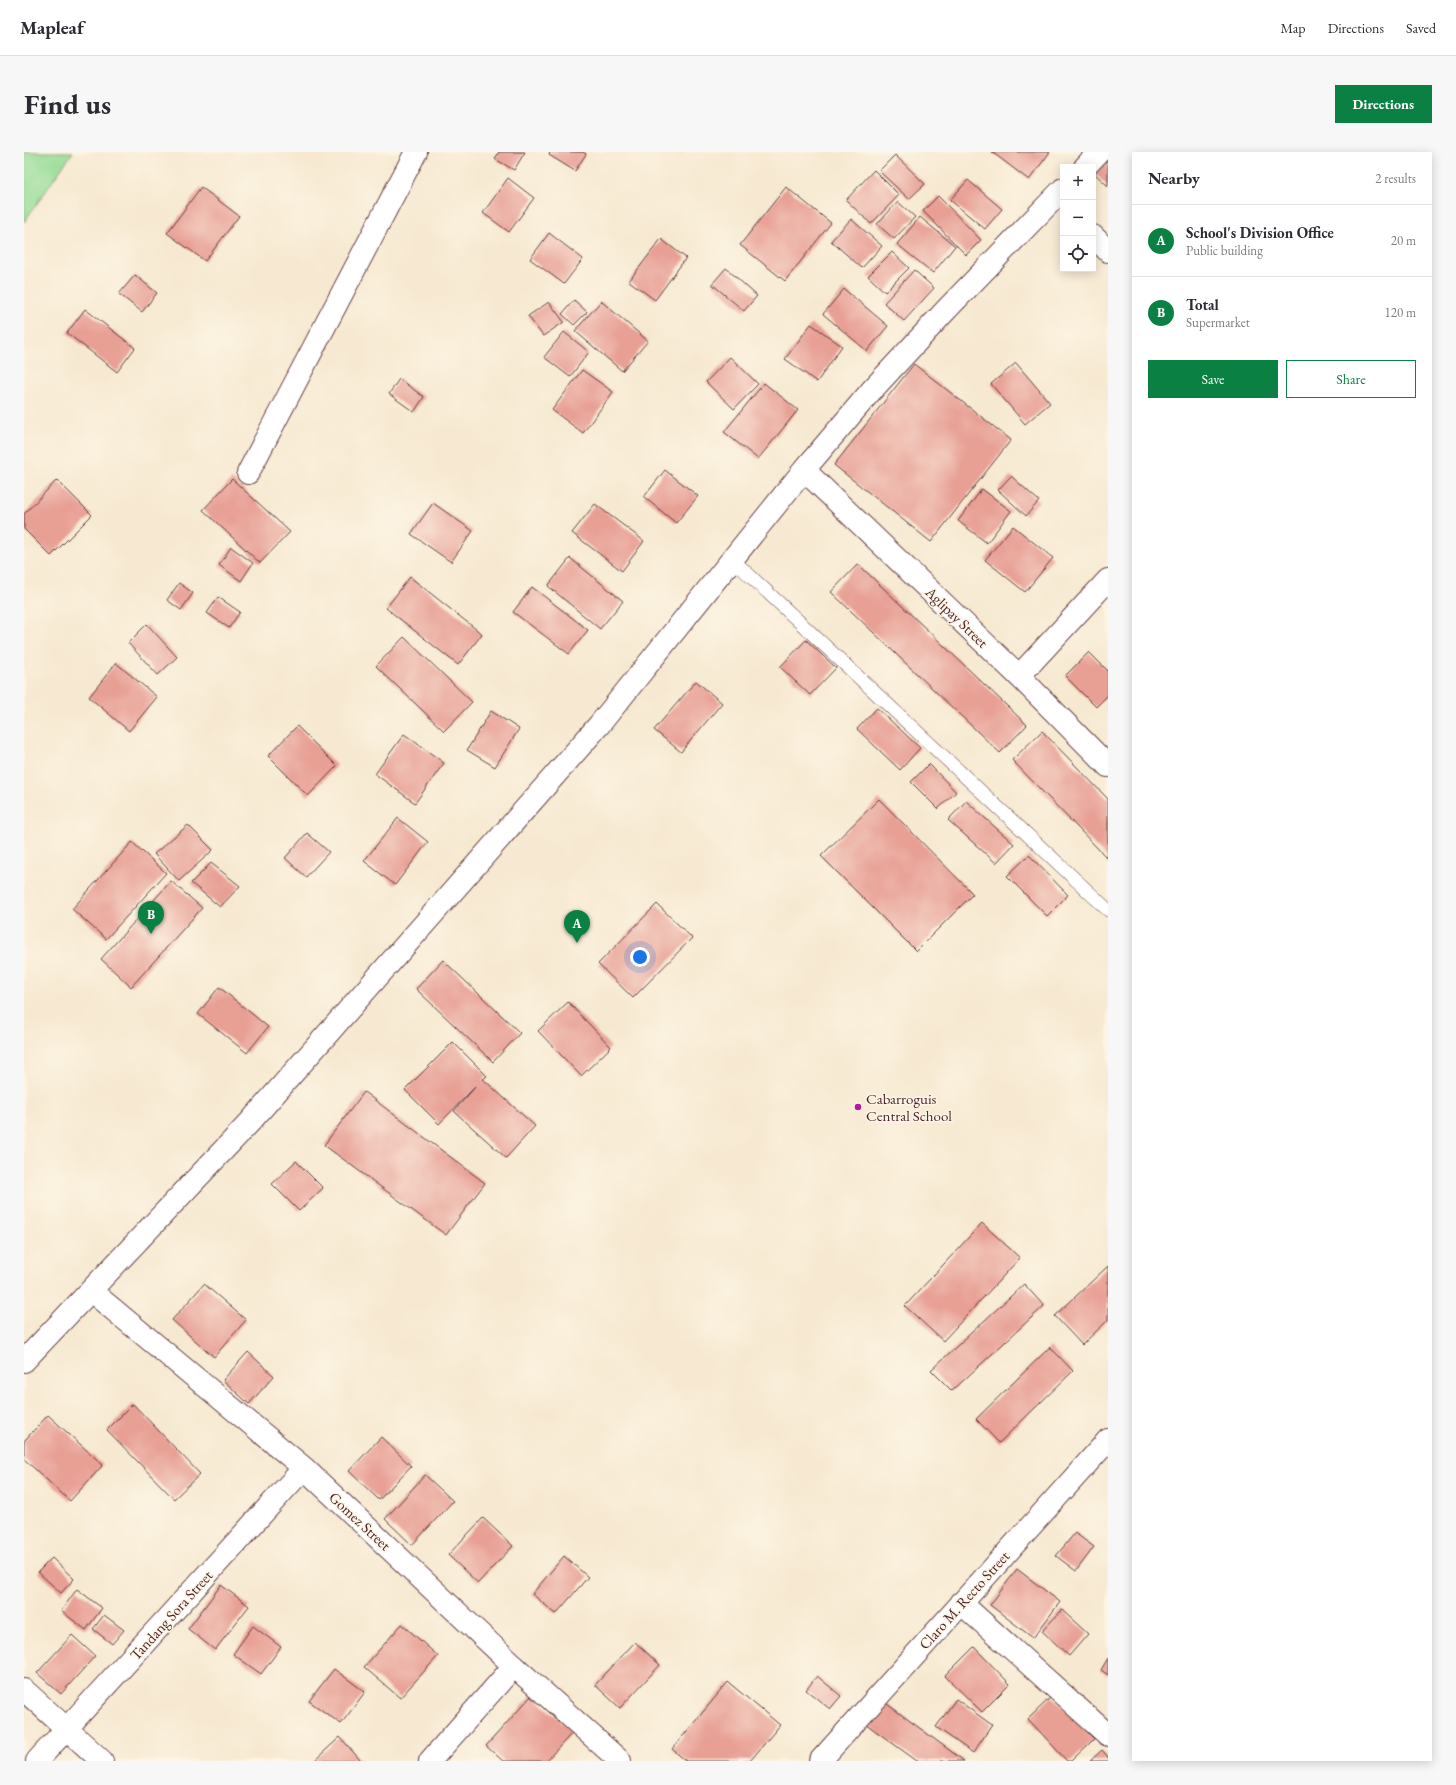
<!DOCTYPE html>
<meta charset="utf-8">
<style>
:root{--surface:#fff;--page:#f7f7f7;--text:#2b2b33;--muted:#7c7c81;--line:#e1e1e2;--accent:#0b8043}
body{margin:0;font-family:"EB Garamond",serif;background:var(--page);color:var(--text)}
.controls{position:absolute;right:12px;top:12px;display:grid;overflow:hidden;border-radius:0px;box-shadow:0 2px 10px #0003}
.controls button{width:36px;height:36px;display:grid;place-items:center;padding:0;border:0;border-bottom:1px solid var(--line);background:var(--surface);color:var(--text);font:20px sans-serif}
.you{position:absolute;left:616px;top:805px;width:14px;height:14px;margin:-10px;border:3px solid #fff;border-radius:50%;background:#1a73e8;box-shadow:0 0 0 6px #1a73e833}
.badge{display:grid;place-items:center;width:26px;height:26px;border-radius:50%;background:var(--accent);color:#fff;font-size:13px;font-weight:700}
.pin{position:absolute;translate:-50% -33px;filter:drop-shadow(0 1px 2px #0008)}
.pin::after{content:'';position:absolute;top:21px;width:14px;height:12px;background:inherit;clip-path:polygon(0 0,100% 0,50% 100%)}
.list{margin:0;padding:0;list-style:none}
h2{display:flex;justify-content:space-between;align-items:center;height:52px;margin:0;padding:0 16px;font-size:17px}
h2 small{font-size:13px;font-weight:400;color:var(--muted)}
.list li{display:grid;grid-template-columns:26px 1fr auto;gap:12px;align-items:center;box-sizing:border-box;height:72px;padding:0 16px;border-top:1px solid var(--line)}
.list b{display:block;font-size:15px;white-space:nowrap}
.list p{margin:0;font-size:13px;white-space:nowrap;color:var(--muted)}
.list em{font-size:13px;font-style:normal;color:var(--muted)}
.actions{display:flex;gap:8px;padding:12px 16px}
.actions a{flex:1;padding:9px 0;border:1px solid var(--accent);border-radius:0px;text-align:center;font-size:14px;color:var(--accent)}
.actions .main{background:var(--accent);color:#fff}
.icon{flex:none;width:22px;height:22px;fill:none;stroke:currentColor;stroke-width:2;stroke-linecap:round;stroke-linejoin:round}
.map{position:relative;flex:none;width:1084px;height:1609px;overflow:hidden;border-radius:0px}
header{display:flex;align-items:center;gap:24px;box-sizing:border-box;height:56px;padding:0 20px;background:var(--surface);border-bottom:1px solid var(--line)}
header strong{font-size:19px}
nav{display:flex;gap:22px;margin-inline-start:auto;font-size:14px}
.intro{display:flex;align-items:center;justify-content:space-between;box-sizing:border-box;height:96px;padding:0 24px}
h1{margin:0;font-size:28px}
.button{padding:10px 18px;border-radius:0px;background:var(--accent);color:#fff;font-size:14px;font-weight:700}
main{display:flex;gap:24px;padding:0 24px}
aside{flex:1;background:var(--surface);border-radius:0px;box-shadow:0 2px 10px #0003}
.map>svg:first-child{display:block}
.green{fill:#95dc96;stroke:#707e60}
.building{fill:#e89f94}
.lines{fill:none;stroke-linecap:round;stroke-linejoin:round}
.lane-casing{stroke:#643d44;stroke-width:14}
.street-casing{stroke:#643d44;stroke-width:24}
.secondary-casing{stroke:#643d44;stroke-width:24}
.lane{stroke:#fff;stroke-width:13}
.street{stroke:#fff;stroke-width:22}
.secondary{stroke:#fff;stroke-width:22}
.poi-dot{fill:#b5179e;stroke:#fcf5e5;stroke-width:1.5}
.labels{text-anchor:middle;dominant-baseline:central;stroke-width:3;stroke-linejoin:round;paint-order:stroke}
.street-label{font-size:15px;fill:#4a1f2b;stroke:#fcf5e5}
.poi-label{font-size:15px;fill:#4a1f2b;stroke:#fcf5e5;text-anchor:start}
</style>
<header>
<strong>Mapleaf</strong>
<nav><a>Map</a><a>Directions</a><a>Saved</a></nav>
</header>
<div class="intro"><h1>Find us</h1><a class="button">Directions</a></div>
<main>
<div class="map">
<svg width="1084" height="1609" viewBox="0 0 1084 1609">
<rect width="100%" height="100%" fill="#fcf5e5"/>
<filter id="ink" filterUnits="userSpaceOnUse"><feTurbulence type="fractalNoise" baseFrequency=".025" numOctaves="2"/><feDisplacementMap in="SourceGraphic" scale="8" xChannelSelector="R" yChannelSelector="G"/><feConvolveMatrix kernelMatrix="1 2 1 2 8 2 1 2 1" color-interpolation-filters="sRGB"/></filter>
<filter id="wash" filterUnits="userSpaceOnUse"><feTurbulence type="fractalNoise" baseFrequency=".012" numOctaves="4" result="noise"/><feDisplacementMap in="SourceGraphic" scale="16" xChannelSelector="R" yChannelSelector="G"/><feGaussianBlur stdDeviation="0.9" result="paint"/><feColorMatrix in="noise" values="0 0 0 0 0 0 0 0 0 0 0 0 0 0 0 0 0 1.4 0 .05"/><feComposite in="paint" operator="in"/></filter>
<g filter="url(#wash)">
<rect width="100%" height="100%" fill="#f7e9d1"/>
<path class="green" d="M 0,0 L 49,0 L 0,70 Z"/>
<g id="blocks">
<path class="building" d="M 475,0 L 501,0 L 490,18 L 471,7 Z
M 526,0 L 559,0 L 562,2 L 551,19 L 525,3 Z
M 968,0 L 1026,0 L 1005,28 Z
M 871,3 L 901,32 L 885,47 L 855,19 Z
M 1084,6 L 1084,34 L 1070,21 Z
M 850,18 L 875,43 L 847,72 L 822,48 Z
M 484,26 L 510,46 L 485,80 L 459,61 Z
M 944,28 L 978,57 L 961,77 L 926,48 Z
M 177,35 L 215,64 L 181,109 L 143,81 Z
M 762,35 L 807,71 L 761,129 L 716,93 Z
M 914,44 L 957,88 L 942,103 L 899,59 Z
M 874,50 L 891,65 L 870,87 L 853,72 Z
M 896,65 L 931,94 L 909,121 L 873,92 Z
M 827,67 L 858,94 L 838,116 L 807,89 Z
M 525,81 L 559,107 L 540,132 L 506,107 Z
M 637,87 L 662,106 L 631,148 L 605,129 Z
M 868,100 L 885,116 L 861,140 L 844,124 Z
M 702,116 L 733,144 L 720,159 L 688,132 Z
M 890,118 L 910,136 L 880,169 L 860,151 Z
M 111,123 L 133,141 L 118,160 L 95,142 Z
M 820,137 L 864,174 L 843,199 L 799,162 Z
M 550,148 L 563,160 L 550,173 L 538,162 Z
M 577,149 L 624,189 L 598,219 L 551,179 Z
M 525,150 L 540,170 L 519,184 L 504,164 Z
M 61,157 L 111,196 L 93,220 L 43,181 Z
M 787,172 L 818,194 L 793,230 L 761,207 Z
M 540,180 L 565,200 L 546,225 L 520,205 Z
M 706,205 L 734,232 L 710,257 L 682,230 Z
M 992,211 L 1026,251 L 1001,272 L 967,232 Z
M 890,212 L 987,288 L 907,390 L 810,313 Z
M 558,218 L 589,240 L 559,281 L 528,258 Z
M 375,227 L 400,245 L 390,260 L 365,242 Z
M 740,231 L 774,258 L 734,307 L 700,280 Z
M 641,318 L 674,344 L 652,371 L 620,345 Z
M 987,324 L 1015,349 L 1002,364 L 974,338 Z
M 208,327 L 266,380 L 236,411 L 179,358 Z
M 33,328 L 68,363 L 27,404 L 0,377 L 0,362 Z
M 958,337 L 987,359 L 963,391 L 934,369 Z
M 409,351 L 449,379 L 427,410 L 387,382 Z
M 571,352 L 620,389 L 598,419 L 548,381 Z
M 989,374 L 1029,406 L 1001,440 L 961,408 Z
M 207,395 L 229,411 L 217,429 L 195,413 Z
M 546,406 L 599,449 L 576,477 L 524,434 Z
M 834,412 L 1003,573 L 976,601 L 807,440 Z
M 386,425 L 458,482 L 434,513 L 362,456 Z
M 155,431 L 169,441 L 157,458 L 143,448 Z
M 508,435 L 564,478 L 545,502 L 489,460 Z
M 194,445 L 216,460 L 205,476 L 183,461 Z
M 123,472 L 153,505 L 134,523 L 104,491 Z
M 380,485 L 448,550 L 420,579 L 352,514 Z
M 782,488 L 812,516 L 786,543 L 756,515 Z
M 1065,500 L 1084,519 L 1084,543 L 1072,555 L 1041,524 Z
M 92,511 L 133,545 L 105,579 L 65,545 Z
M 672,529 L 698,551 L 657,600 L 630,578 Z
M 853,556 L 896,596 L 876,618 L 833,577 Z
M 467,559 L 495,577 L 471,615 L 443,598 Z
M 273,574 L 313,614 L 284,644 L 244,604 Z
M 1018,579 L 1084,647 L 1084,707 L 988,608 Z
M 380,582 L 420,611 L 391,651 L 351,622 Z
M 905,612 L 932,640 L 914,657 L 887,630 Z
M 855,647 L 949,742 L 892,799 L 797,704 Z
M 942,649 L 990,692 L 972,711 L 924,668 Z
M 374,666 L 404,690 L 371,733 L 340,709 Z
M 164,673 L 189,698 L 155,729 L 130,702 Z
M 283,681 L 305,700 L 282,725 L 261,706 Z
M 108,690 L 142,721 L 82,787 L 48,757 Z
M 1005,703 L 1044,743 L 1023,764 L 983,724 Z
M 187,711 L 216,734 L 196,755 L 167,731 Z
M 147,729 L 178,756 L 107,835 L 77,807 Z
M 633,752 L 668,786 L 609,846 L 574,812 Z
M 419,808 L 496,881 L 469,910 L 392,837 Z
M 195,835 L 244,875 L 223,901 L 174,862 Z
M 544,850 L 587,895 L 557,924 L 514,879 Z
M 429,890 L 463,924 L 459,927 L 511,974 L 482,1006 L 430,959 L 452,934 L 415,972 L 381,938 Z
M 340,940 L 461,1031 L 422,1083 L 300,993 Z
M 272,1009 L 299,1036 L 275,1059 L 248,1032 Z
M 958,1071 L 996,1106 L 919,1189 L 881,1154 Z
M 1084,1114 L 1084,1168 L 1058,1193 L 1031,1164 Z
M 180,1132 L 222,1168 L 190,1205 L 148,1168 Z
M 1000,1132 L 1020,1154 L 928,1239 L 907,1218 Z
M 1026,1195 L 1049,1219 L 975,1291 L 952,1267 Z
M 224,1200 L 250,1224 L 225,1252 L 199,1228 Z
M 109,1252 L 176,1322 L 150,1347 L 83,1278 Z
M 24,1263 L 79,1313 L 46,1349 L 0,1307 L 0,1289 Z
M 357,1285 L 387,1314 L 355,1348 L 325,1319 Z
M 401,1323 L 429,1349 L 388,1393 L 361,1367 Z
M 459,1366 L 489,1394 L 454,1431 L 424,1403 Z
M 1051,1381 L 1070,1395 L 1052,1419 L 1032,1404 Z
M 540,1404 L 564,1425 L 532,1462 L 508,1442 Z
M 28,1406 L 50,1427 L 37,1441 L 14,1420 Z
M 993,1417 L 1036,1450 L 1009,1486 L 966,1453 Z
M 197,1433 L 225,1454 L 191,1498 L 164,1477 Z
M 53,1437 L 78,1456 L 62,1478 L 37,1459 Z
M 1038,1458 L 1064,1482 L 1045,1504 L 1018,1479 Z
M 80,1463 L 100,1478 L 88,1492 L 69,1477 Z
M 378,1472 L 414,1504 L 376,1546 L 340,1515 Z
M 229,1474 L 257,1495 L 237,1522 L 209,1502 Z
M 48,1483 L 71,1504 L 37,1542 L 13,1521 Z
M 611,1490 L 636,1513 L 596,1556 L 571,1533 Z
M 950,1495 L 986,1532 L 958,1560 L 921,1524 Z
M 1084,1506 L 1084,1523 L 1077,1518 Z
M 310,1517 L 341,1540 L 317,1572 L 285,1549 Z
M 793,1524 L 817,1544 L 806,1557 L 782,1538 Z
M 704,1530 L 756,1573 L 726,1609 L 662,1609 L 648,1597 Z
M 508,1543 L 549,1580 L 522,1609 L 479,1609 L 462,1594 Z
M 1028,1544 L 1070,1587 L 1047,1609 L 1043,1609 L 1004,1567 Z
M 932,1547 L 968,1573 L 949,1601 L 912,1575 Z
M 859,1549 L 940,1609 L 893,1609 L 842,1572 Z
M 316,1585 L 337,1609 L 290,1609 Z
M 1078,1598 L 1084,1605 L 1084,1609 L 1066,1609 Z"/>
</g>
</g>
<g filter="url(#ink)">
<use href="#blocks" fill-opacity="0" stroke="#643d44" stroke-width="1"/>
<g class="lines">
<g class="lane-casing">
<path id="lane" d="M 708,407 L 1084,758"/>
</g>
<g class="street-casing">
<path id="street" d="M 1069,84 L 1084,99
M 224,321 L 392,0
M 995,524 L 1084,428
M 937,1451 L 1084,1583
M 0,1538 L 78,1609
M 406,1609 L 490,1514
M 796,1609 L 1084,1288"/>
</g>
<g class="secondary-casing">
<path id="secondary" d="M 1061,15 L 1075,0
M 780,318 L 995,524 L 1084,614
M 67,1139 L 280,1316 L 490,1514 L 596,1609
M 0,1209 L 226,970 L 575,573 L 780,318 L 847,239 L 922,158 L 1039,37
M 13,1609 L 280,1316"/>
</g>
<use href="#lane" class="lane"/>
<use href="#street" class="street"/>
<use href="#secondary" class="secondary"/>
</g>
</g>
<circle class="poi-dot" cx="834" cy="955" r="4"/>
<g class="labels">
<g class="street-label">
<text transform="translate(933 465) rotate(44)">Aglipay Street</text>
<text transform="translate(336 1369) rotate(43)">Gomez Street</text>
<text transform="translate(940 1448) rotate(-48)">Claro M. Recto Street</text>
<text transform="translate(147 1463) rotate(-48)">Tandang Sora Street</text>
</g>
<g class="poi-label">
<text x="842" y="946">Cabarroguis<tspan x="842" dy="17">Central School</tspan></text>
</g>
</g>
</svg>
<div class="controls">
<button>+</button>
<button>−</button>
<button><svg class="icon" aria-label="locate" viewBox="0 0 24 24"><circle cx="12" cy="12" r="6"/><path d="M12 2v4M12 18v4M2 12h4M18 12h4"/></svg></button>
</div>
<div class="you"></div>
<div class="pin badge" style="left:553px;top:791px">A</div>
<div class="pin badge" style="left:127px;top:782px">B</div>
</div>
<aside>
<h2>Nearby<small>2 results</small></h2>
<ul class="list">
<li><span class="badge">A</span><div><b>School's Division Office</b><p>Public building</p></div><em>20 m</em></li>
<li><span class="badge">B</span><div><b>Total</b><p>Supermarket</p></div><em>120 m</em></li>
</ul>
<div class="actions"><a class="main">Save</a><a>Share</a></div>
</aside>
</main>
